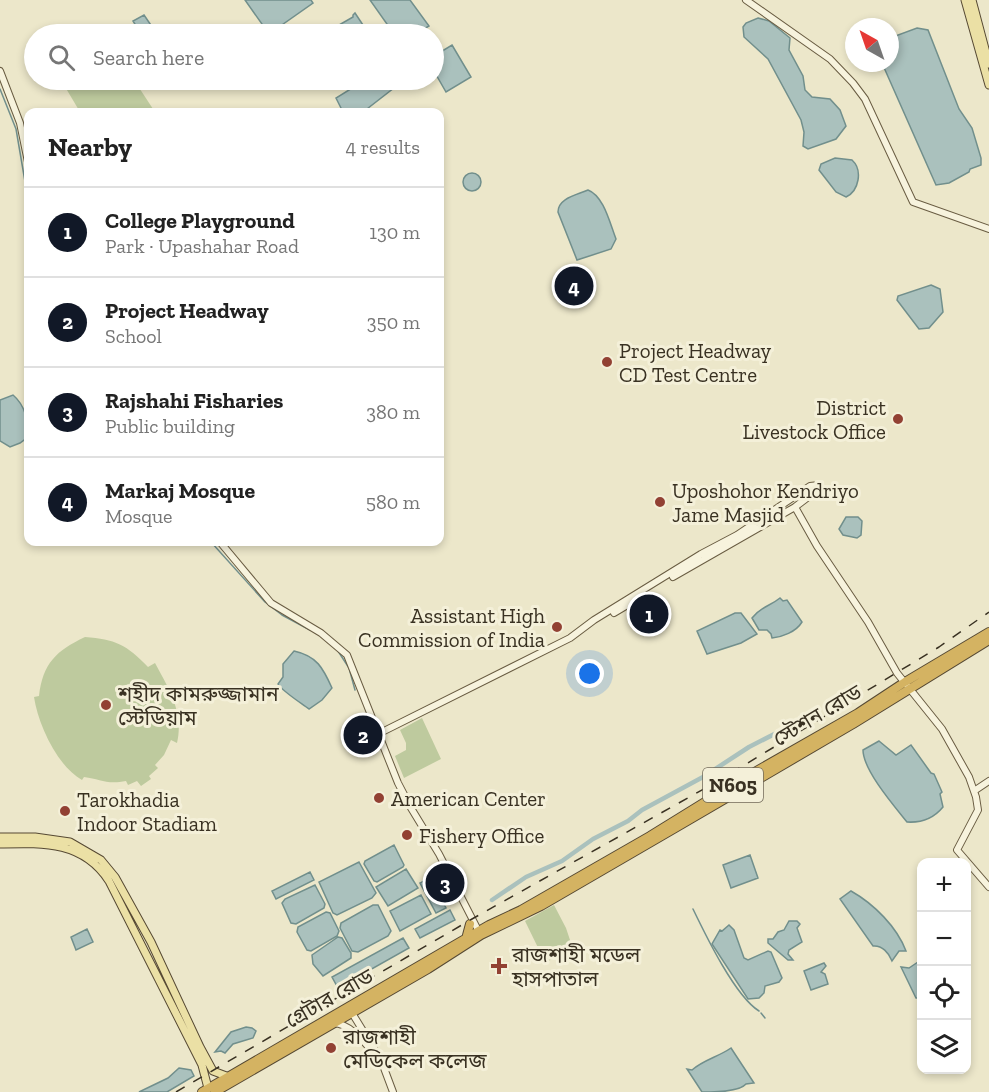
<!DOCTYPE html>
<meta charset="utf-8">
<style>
:root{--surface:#fff;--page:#f2f2f2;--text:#222;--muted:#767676;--line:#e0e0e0;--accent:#111827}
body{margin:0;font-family:"Zilla Slab","Noto Sans Bengali",serif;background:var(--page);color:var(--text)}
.controls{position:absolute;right:18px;bottom:18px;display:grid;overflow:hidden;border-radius:12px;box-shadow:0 3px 9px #0003}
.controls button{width:54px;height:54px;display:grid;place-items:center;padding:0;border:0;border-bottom:2px solid var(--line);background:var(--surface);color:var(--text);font:30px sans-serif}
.compass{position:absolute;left:845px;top:18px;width:54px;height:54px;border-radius:50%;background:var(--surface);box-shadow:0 3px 9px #0003;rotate:320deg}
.you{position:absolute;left:590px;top:674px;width:21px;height:21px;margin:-15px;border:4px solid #fff;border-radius:50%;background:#1a73e8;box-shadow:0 0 0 9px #1a73e833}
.badge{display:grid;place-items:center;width:39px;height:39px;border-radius:50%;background:var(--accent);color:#fff;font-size:20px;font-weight:700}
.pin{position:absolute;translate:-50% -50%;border:3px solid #fff;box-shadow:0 2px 6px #0006}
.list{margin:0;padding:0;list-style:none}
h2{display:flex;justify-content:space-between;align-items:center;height:78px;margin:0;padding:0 24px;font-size:26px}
h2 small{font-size:20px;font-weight:400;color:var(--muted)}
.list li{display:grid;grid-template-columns:39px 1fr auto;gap:18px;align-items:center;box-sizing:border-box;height:90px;padding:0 24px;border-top:2px solid var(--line)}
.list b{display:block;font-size:22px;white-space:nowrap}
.list p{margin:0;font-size:20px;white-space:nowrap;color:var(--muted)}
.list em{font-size:20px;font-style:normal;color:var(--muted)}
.icon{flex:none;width:33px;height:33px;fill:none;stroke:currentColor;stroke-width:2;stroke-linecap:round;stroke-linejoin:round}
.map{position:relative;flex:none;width:989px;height:1092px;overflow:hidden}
.search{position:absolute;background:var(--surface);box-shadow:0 3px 9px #0003;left:24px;top:24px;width:420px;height:66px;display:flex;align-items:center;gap:15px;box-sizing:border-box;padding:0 21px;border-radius:33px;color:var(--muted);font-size:22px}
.panel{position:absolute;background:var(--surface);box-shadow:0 3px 9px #0003;left:24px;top:108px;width:420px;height:438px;border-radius:12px}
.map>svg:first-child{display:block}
.green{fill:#beca9e}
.water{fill:#aac1bd;stroke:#718f8c;stroke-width:1.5}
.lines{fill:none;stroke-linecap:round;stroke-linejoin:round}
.stream{stroke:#718f8c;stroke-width:1.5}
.canal{stroke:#aac1bd;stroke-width:4.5}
.secondary-casing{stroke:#695c42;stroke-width:8}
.primary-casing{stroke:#564933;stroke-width:9}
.highway-casing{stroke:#564933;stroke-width:10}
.secondary{stroke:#f7f3dd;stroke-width:6}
.primary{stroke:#ebe0a5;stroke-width:7}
.highway{stroke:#d4b362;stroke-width:8}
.rail{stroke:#393122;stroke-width:1.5;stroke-dasharray:10 10;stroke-linecap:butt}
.poi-dot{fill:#924133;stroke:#f4f0d9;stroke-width:2}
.labels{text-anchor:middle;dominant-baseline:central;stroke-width:6;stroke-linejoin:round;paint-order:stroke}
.shield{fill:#f4f0d9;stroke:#716a59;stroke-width:1.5}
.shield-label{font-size:20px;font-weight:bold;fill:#393122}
.poi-label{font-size:21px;fill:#393122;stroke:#f4f0d9;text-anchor:start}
.street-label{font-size:21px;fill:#393122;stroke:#f4f0d9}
</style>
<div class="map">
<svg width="989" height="1092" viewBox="0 0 989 1092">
<rect width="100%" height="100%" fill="#ece7ca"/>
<path class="green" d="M 61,80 L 134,80 L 155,112 L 80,112 Z
M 85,637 C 115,639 127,645 148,667 L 155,663 C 169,689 184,712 177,743 L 171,740 L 164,755 L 155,765 L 158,768 L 149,776 L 151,779 L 141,786 L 137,781 L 128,785 L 126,781 C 107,785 100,779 84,777 L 82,780 C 57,766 38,724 34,697 L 39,696 C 43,663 56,651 85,637 Z
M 422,718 L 441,759 L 404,778 L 395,756 L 406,750 L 406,743 L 400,730 Z
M 554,905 L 566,928 L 573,949 L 567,954 L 545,962 L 525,921 Z"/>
<path class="water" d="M 245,0 L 311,0 L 313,3 L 269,34 Z
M 370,0 L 410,0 L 429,26 L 416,34 L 394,34 Z
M 355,13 L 369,34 L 335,34 L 332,29 L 353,17 L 353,15 Z
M 144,15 L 157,34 L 141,34 L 133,21 Z
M 758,18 L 769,21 L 790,38 L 789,50 L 803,76 L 805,90 L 812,97 L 830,99 L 840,110 L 846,126 L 836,139 L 808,149 L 803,146 L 804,132 L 801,120 L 768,59 L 744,37 L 743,27 L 746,23 Z
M 917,28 L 928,30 L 959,109 L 972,128 L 981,158 L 981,165 L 970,169 L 969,172 L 949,183 L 936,185 L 932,176 L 882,63 L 890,63 L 890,38 Z
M 452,45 L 471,77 L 446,92 L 434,71 L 434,56 Z
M 365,80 L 397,80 L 399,84 L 363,112 L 343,112 L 336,98 Z
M 835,158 L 852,160 C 863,170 859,191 846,197 L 836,192 L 819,170 L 821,164 Z
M463 182a9 9 0 1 1 18 0a9 9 0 1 1-18 0Z
M 588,190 C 604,196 610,224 616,239 L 611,249 L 577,260 L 558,212 C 558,198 577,195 588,190 Z
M 931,285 L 940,289 L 943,312 L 929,328 L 919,329 L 897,300 L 898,296 Z
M 13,395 C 25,405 29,422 28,437 L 20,443 L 10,447 L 0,441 L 0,400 Z
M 846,517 L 858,517 L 862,521 L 861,535 L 857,538 L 843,535 L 839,529 Z
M 780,598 L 783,601 L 787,600 L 802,622 C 796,632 782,637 772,638 L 771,634 L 767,630 L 759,630 L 752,618 C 763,605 769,607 780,598 Z
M 735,613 L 741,613 L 757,634 L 741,643 L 707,654 L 697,631 Z
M 294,651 C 317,656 323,668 332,688 L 322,700 L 309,709 C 301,703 282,691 278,684 L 283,677 L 283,664 Z
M 879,741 L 896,755 L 911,745 L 931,773 L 934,774 L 942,792 L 940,794 L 943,807 C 934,818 922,823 907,822 C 894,806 863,770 863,750 Z
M 394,845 L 404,865 L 403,867 L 377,882 L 374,881 L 364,864 L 365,861 Z
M 750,855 L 758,878 L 731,888 L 723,865 Z
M 359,862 L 376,893 L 372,898 L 337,915 L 333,913 L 319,882 Z
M 406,869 L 418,888 L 388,906 L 376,887 Z
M 310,872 L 314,880 L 276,899 L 272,891 Z
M 430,878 L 446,908 L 436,913 L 420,883 Z
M 315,885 L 325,904 L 324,908 L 296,924 L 291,923 L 282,903 L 285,899 Z
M 851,891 C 874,904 897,927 906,951 L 899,951 L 892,961 C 889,953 882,945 873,946 L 840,899 Z
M 421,895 L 431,914 L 400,931 L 390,911 Z
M 373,905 L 378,905 L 391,931 L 388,936 L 358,952 L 352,951 L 340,928 L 341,923 Z
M 450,910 L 455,920 L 420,938 L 415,929 Z
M 326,912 L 330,913 L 339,931 L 337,936 L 311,951 L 307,950 L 297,932 L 298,927 Z
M 789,921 L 797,921 L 800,924 L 797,928 L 802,942 L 789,950 L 788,954 L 793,960 L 788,960 L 768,943 L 768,939 L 773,939 L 778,932 L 784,930 Z
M 729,925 L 734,930 L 744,958 L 748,960 L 768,951 L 771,952 L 782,978 L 779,982 L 765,986 L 764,993 L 759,998 L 748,999 L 712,944 L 720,930 L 722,931 Z
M 87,929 L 93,942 L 76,950 L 71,937 Z
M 338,937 L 342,938 L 351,953 L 351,958 L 323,976 L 313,964 L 312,955 Z
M 403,938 L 409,948 L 338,988 L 332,977 Z
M 918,962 L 921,963 L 922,991 L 918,993 L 919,998 L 916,998 L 901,967 L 909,968 Z
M 824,963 L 826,966 L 821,972 L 825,974 L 828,984 L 811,990 L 804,971 Z
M 246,1027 L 252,1028 L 256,1031 L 253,1038 L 233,1044 L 225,1053 L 221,1051 L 215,1052 L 231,1032 Z
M 731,1048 L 754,1083 L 746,1084 C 739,1092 715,1092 702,1092 L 687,1069 L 692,1070 C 703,1060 718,1057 731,1048 Z
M 179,1068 L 191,1070 L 194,1076 L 167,1092 L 139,1092 L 168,1078 Z"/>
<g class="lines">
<path class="stream" d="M 0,89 L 16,129 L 28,199
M 211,542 L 265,602 L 282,615 L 310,630
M 338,651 L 349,668 L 355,690
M 693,909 C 706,936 735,996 759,1011
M 761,1013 L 765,1018"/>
<path class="canal" d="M 492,900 L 526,877 L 562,861 L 593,839 L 628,821 L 642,810 L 703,777 L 749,747 L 796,723"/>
<g class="secondary-casing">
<path id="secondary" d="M 746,0 L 830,59 L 853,83 L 865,99 L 913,202 L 989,229
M 0,71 L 20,123 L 28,162
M 795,507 L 817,546 L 868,622 L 897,673 L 942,729 L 969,777 L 976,797 L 978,810 L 957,850 L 989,887
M 220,542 L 271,603 L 321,633 L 347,655 L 398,783 L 411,808 L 439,854 L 480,934
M 673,577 L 795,507 L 816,491 L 819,485
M 614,613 L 641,597
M 378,734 L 570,638 L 594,620 L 701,554 L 737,535 L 810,486 L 819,485
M 974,791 L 989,781
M 352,1013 L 381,1060 L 393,1092
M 334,1023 C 350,1024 363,1041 373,1052"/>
</g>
<g class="primary-casing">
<path id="primary" d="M 965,0 L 989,85
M 972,0 L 989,64
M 0,837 L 35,837 L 70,842 L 101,860 L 115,877 L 151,942 L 200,1047 L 213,1071 L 229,1077
M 0,844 C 43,843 83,841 109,881 L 202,1065 L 208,1088"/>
</g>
<g class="highway-casing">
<path id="highway" d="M 466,939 L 470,924
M 202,1092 L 489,925 L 521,910 L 650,836 L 739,781 L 858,713 L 905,682 L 989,632
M 215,1092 L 428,969 L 481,935 L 541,906 L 677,827 L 853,724 L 989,640"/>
</g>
<use href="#secondary" class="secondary"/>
<use href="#primary" class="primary"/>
<use href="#highway" class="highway"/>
<path class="rail" d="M 176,1092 L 472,919 L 718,781 L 939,647 L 989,612"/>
</g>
<g class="poi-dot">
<circle cx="607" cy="362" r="6"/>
<circle cx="898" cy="419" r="6"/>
<circle cx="660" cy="502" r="6"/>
<circle cx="557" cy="627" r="6"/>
<circle cx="106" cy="705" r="6"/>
<circle cx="379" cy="798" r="6"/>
<circle cx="65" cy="811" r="6"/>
<circle cx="407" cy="835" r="6"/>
<path d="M496 957h6v6h6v6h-6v6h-6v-6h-6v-6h6z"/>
<circle cx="331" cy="1048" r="6"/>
</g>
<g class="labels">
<rect class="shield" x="703" y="768" width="60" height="34" rx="4.5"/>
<g class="shield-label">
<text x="733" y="785">N605</text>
</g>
<g class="poi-label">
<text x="619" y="350">Project Headway<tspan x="619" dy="24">CD Test Centre</tspan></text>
<text x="886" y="407" text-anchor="end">District<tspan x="886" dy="24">Livestock Office</tspan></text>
<text x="672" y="490">Uposhohor Kendriyo<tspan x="672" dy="24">Jame Masjid</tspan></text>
<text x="545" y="615" text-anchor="end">Assistant High<tspan x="545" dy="24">Commission of India</tspan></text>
<text x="118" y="693">শহীদ কামরুজ্জামান<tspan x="118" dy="24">স্টেডিয়াম</tspan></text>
<text x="391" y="798">American Center</text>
<text x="77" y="799">Tarokhadia<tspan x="77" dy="24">Indoor Stadiam</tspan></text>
<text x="419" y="835">Fishery Office</text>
<text x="512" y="954">রাজশাহী মডেল<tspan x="512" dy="24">হাসপাতাল</tspan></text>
<text x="343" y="1036">রাজশাহী<tspan x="343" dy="24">মেডিকেল কলেজ</tspan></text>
</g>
<g class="street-label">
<text transform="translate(817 715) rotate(-31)">স্টেশন রোড</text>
<text transform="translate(329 998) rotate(-30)">গ্রেটার রোড</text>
</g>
</g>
</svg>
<div class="controls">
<button>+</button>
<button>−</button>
<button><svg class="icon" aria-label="locate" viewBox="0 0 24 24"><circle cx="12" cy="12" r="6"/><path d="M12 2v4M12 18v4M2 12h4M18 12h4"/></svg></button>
<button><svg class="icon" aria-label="layers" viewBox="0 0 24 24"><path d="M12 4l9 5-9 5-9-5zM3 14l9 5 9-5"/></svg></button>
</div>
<svg class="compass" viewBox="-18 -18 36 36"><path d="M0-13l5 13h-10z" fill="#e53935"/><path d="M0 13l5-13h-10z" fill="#767676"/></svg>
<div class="you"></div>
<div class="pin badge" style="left:649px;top:614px">1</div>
<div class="pin badge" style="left:363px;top:735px">2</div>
<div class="pin badge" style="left:445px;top:883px">3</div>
<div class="pin badge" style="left:574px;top:286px">4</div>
<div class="search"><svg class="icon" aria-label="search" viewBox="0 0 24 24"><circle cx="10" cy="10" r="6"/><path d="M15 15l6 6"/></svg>Search here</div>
<section class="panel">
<h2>Nearby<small>4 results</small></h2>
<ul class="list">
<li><span class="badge">1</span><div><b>College Playground</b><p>Park · Upashahar Road</p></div><em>130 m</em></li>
<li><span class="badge">2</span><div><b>Project Headway</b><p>School</p></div><em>350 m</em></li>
<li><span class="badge">3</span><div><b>Rajshahi Fisharies</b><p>Public building</p></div><em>380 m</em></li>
<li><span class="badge">4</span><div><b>Markaj Mosque</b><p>Mosque</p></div><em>580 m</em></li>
</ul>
</section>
</div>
